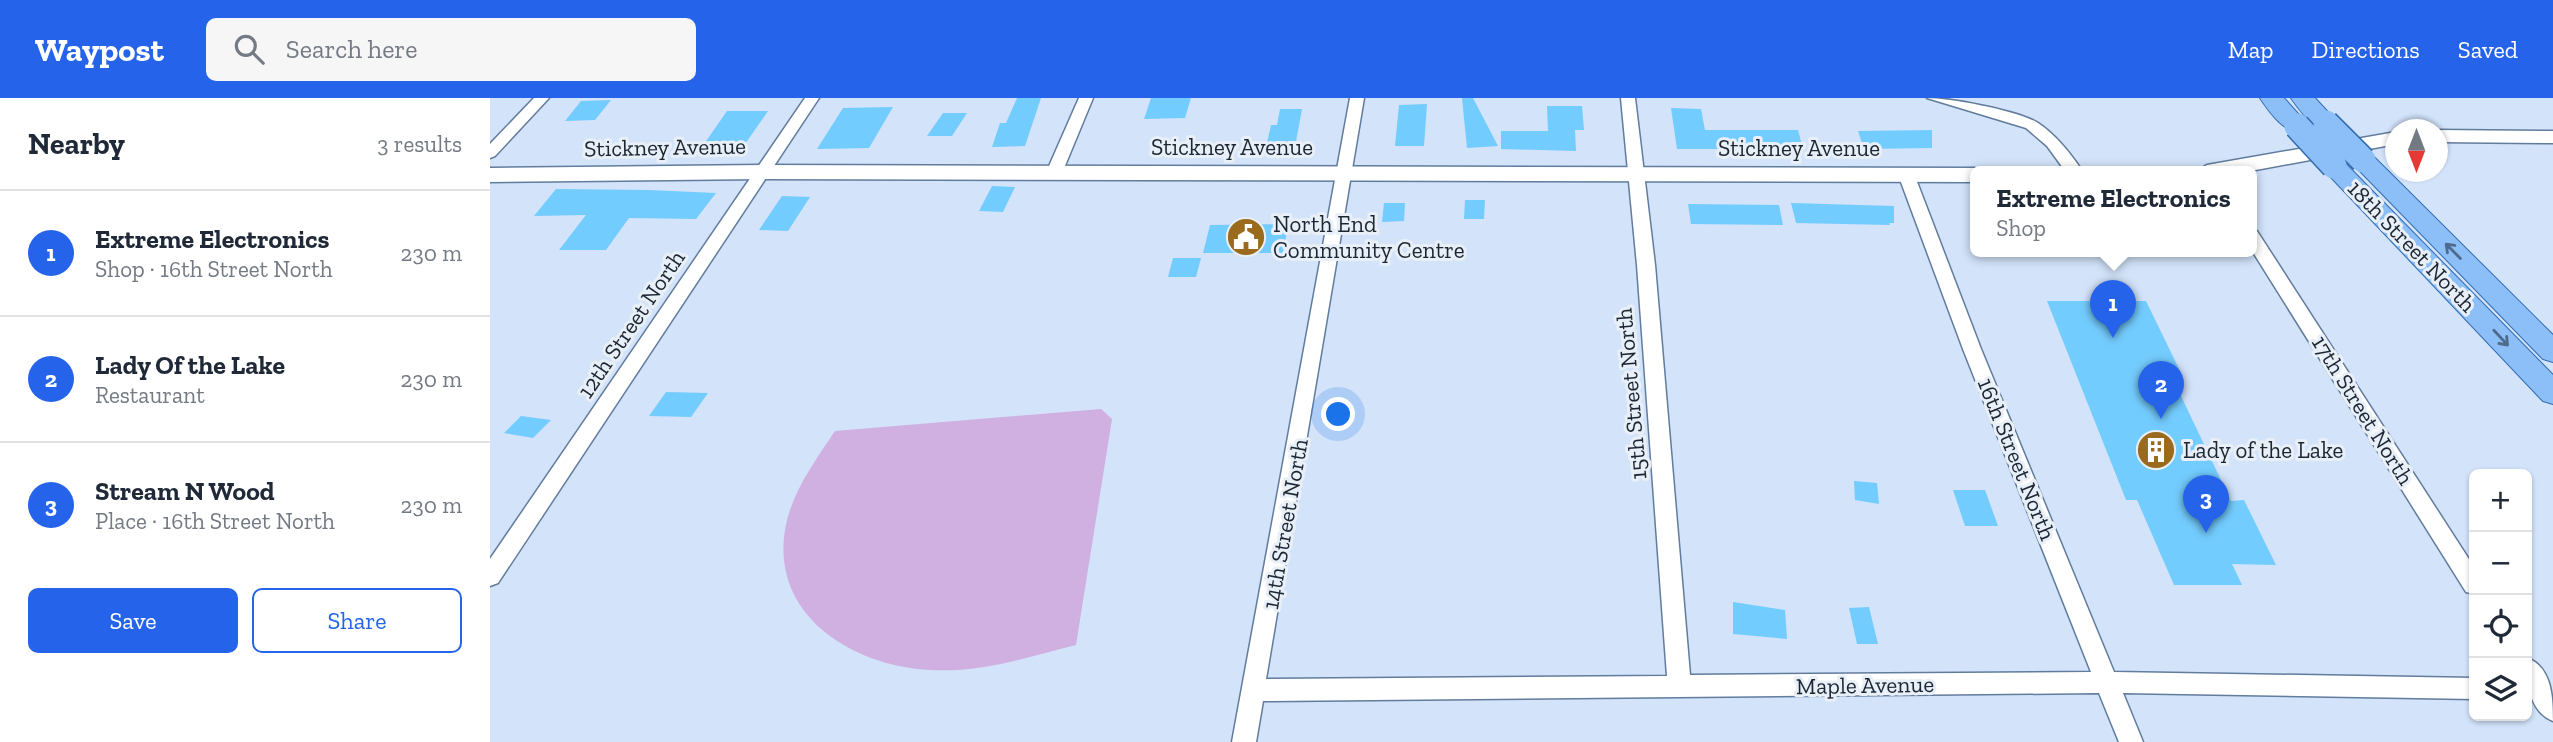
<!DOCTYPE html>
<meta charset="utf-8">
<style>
:root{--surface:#fff;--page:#f6f6f7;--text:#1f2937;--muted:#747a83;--line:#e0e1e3;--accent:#2563eb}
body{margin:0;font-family:"Zilla Slab",serif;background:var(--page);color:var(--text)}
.controls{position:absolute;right:21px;bottom:21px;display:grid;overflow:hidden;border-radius:10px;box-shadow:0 2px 5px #0004}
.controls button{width:63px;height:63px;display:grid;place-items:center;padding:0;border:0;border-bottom:2px solid var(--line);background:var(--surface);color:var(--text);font:35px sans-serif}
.compass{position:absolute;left:1895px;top:21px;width:63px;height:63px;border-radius:50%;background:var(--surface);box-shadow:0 2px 5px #0004;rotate:180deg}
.you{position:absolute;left:849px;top:317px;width:24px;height:24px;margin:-18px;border:5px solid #fff;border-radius:50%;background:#1a73e8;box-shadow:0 0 0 10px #1a73e833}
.badge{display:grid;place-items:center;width:46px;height:46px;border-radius:50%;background:var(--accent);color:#fff;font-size:23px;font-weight:700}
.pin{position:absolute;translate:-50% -58px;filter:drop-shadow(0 2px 4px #0008)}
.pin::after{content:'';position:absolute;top:37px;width:24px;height:21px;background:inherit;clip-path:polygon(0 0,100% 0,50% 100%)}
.popup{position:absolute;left:1480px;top:68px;width:287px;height:91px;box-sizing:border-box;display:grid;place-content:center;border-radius:10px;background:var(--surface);filter:drop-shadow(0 2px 5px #0005);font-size:23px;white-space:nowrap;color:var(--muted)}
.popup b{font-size:26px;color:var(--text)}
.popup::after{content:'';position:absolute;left:50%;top:100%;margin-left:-14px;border:14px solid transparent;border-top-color:var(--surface)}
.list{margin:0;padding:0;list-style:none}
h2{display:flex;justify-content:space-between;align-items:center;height:91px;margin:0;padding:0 28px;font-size:30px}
h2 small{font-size:23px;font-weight:400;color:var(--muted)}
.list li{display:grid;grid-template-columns:46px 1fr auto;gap:21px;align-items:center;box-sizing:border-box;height:126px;padding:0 28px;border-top:2px solid var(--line)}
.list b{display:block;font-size:26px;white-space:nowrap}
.list p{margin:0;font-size:23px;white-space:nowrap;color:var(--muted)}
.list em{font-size:23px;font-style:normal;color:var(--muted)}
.actions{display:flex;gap:14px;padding:21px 28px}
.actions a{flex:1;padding:16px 0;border:2px solid var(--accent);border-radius:10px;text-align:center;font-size:24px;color:var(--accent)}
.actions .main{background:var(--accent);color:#fff}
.icon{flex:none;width:38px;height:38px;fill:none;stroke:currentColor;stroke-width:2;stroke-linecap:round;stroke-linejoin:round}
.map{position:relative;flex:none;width:2063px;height:644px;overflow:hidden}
header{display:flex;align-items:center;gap:42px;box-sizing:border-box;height:98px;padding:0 35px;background:var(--accent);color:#fff}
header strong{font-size:33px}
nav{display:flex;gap:38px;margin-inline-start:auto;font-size:24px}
.search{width:490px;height:63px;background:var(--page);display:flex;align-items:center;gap:18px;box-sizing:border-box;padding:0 24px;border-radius:10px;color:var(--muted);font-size:26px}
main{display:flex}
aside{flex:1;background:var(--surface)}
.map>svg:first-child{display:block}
.green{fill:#d0b0e0}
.building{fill:#73ccfe}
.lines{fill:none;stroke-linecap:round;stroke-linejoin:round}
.street-casing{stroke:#617c9d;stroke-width:3}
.secondary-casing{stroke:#617c9d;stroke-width:3}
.primary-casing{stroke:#326cb0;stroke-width:2}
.street{fill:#fff;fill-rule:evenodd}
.secondary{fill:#fff;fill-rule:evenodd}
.primary{fill:#8cbef8;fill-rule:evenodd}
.primary-bridge-casing{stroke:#326cb0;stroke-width:28;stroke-linecap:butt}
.primary-bridge{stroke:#8cbef8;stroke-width:25}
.oneway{stroke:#4e6a8c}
.labels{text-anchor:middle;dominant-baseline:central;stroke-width:6;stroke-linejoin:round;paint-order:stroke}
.street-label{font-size:23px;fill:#1b2634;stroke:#e9eff7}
.poi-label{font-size:23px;fill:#1b2634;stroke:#e9eff7;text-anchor:start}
</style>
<header>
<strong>Waypost</strong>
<div class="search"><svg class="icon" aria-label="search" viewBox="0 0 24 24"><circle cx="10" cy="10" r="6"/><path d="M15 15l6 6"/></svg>Search here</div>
<nav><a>Map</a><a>Directions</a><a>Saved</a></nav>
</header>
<main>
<aside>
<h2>Nearby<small>3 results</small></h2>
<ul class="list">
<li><span class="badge">1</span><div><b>Extreme Electronics</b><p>Shop · 16th Street North</p></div><em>230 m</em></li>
<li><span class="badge">2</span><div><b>Lady Of the Lake</b><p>Restaurant</p></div><em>230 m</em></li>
<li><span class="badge">3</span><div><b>Stream N Wood</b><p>Place · 16th Street North</p></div><em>230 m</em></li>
</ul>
<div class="actions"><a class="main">Save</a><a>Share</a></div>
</aside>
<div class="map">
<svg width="2063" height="644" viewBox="0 0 2063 644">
<rect width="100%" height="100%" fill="#d2e3fa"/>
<path class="green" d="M 611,311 L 622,321 L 586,547 C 538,559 490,575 440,572 C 364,568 281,519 295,432 C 301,395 325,363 345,333 Z"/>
<path class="building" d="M 527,0 L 551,0 L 535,48 L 502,49 L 510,25 L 516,25 Z
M 661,0 L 701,0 L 695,20 L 654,21 Z
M 972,0 L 983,0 L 1008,48 L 977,50 Z
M 121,2 L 105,22 L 75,23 L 91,3 Z
M 937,6 L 934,48 L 905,48 L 909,7 Z
M 1057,8 L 1092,8 L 1094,32 L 1085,32 L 1086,53 L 1011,51 L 1011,33 L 1058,33 Z
M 403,9 L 379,50 L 327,51 L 353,10 Z
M 1181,10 L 1211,11 L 1215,32 L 1308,32 L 1313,51 L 1187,51 Z
M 790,11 L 812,11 L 805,49 L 776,49 L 781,27 L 787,27 Z
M 237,13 L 278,13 L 253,49 L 212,49 Z
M 453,15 L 477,15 L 462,38 L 437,38 Z
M 1442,32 L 1442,50 L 1374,51 L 1368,33 Z
M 502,88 L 525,89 L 513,114 L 489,113 Z
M 66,91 L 159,92 L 226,95 L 206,121 L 139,120 L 116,152 L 69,152 L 96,117 L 44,118 Z
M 292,98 L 320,99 L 298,133 L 269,132 Z
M 975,102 L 995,102 L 994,121 L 974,121 Z
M 894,105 L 915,105 L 914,123 L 892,124 Z
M 1301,105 L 1404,108 L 1404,125 L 1399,125 L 1400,127 L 1306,125 Z
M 1198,106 L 1289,107 L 1293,127 L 1201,126 Z
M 798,126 L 793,155 L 713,155 L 720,127 Z
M 683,160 L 711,160 L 706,179 L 678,179 Z
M 1557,203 L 1656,203 L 1692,277 L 1681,277 L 1741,403 L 1754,402 L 1786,467 L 1742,466 L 1752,487 L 1684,487 L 1647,402 L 1636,402 Z
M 176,294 L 218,295 L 201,319 L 159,318 Z
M 31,318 L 61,322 L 43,340 L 14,335 Z
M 1364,383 L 1387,385 L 1389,406 L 1365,402 Z
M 1463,392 L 1495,392 L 1508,428 L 1475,428 Z
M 1243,504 L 1295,512 L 1297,541 L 1243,536 Z
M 1379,509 L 1388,546 L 1367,546 L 1359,510 Z"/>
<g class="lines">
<g class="street-casing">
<path id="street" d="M 44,0 L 59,0 L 5,58 L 0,60 L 0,46 Z
M 315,0 L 329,0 L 8,485 L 0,488 L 0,461 Z
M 589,0 L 603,0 L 572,75 L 570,78 L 558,78 L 556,75 Z
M 860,0 L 874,0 L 776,581 L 1177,578 L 1147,167 L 1131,0 L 1145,0 L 1165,167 L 1200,577 L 1601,574 L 1473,251 L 1408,76 L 1416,71 L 1424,76 L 1491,251 L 1624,574 L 1984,580 L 1984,601 L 1633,595 L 1653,644 L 1629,644 L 1609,595 L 773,603 L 766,644 L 742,644 Z
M 1437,0 C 1461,0 1529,13 1548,25 C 1566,37 1581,56 1593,74 L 1576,74 L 1557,48 L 1536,30 Z
M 1761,132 L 1767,133 L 1984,469 L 1984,496 L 1976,494 L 1761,151 Z
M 2037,560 C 2062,569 2063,600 2063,623 C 2039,614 2036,582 2037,560 Z"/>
</g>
<g class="secondary-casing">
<path id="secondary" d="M 1948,32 L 2063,33 L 2063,45 L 1948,44 Z
M 1906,34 L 1906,46 L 1755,74 L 1706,74 L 1717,67 Z
M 272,67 L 1485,70 L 1494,74 L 1485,74 L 1485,84 L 272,81 L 0,84 L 0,70 Z"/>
</g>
<g class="primary-casing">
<path id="primary" d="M 1770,0 L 1794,0 L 1819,28 L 1815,33 C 1796,38 1780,15 1770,0 Z
M 1801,0 L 1825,0 L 1848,25 L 1844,30 C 1825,35 1811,14 1801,0 Z
M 1873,55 L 1882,57 L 2063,237 L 2063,264 L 2053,261 L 1864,67 L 1861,62 L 1864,57 Z
M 1844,60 L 1853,63 L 2063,277 L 2063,306 L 2053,303 L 1835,73 L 1832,68 L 1835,63 Z"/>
</g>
<use href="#street" class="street"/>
<use href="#secondary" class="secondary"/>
<use href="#primary" class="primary"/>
<g class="primary-bridge-casing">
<path id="primary-bridge" d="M 1836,25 L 1873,62
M 1807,28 L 1844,68"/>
</g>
<use href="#primary-bridge" class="primary-bridge"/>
</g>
<defs><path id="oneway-shaft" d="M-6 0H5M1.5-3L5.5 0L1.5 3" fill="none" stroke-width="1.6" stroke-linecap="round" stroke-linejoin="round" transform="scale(1.75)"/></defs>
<g class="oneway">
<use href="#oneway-shaft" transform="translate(1963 153) rotate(-135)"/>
<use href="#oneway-shaft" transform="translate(2011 240) rotate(47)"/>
</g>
<defs>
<g id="civic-disc" transform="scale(2.0125)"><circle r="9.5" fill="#9a6b1d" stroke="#e9eff7"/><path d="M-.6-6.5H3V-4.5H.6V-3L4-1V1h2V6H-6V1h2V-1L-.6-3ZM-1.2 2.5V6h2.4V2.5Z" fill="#fff"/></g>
<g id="building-disc" transform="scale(2.0125)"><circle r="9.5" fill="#9a6b1d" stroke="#e9eff7"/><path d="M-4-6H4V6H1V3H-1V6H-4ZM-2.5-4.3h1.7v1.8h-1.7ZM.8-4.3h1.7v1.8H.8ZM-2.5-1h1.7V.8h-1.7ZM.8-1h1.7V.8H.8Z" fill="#fff"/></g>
</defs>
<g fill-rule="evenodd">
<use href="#civic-disc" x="756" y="139"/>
<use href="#building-disc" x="1666" y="352"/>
</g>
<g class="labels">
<g class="street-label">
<text transform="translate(175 49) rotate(-1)">Stickney Avenue</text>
<text x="742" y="49">Stickney Avenue</text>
<text x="1309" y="50">Stickney Avenue</text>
<text transform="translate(1922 148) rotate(46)">18th Street North</text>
<text transform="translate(141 226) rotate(-56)">12th Street North</text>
<text transform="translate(1141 296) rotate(-95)">15th Street North</text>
<text transform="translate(1873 312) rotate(58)">17th Street North</text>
<text transform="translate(1527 361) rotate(68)">16th Street North</text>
<text transform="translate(795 426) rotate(-80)">14th Street North</text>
<text transform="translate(1375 587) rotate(-1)">Maple Avenue</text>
</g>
<g class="poi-label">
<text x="783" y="126">North End<tspan x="783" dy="26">Community Centre</tspan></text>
<text x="1693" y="352">Lady of the Lake</text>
</g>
</g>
</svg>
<div class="controls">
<button>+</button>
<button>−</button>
<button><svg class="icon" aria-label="locate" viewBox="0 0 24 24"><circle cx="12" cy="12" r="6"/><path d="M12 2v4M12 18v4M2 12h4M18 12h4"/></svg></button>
<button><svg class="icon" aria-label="layers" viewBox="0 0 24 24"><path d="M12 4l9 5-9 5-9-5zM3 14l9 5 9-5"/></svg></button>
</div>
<svg class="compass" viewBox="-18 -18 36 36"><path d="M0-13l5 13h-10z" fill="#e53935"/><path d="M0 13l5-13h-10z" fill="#747a83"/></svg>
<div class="you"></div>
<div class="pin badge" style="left:1623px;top:240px">1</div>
<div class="popup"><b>Extreme Electronics</b>Shop</div>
<div class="pin badge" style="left:1671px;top:321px">2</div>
<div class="pin badge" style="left:1716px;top:435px">3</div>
</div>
</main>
